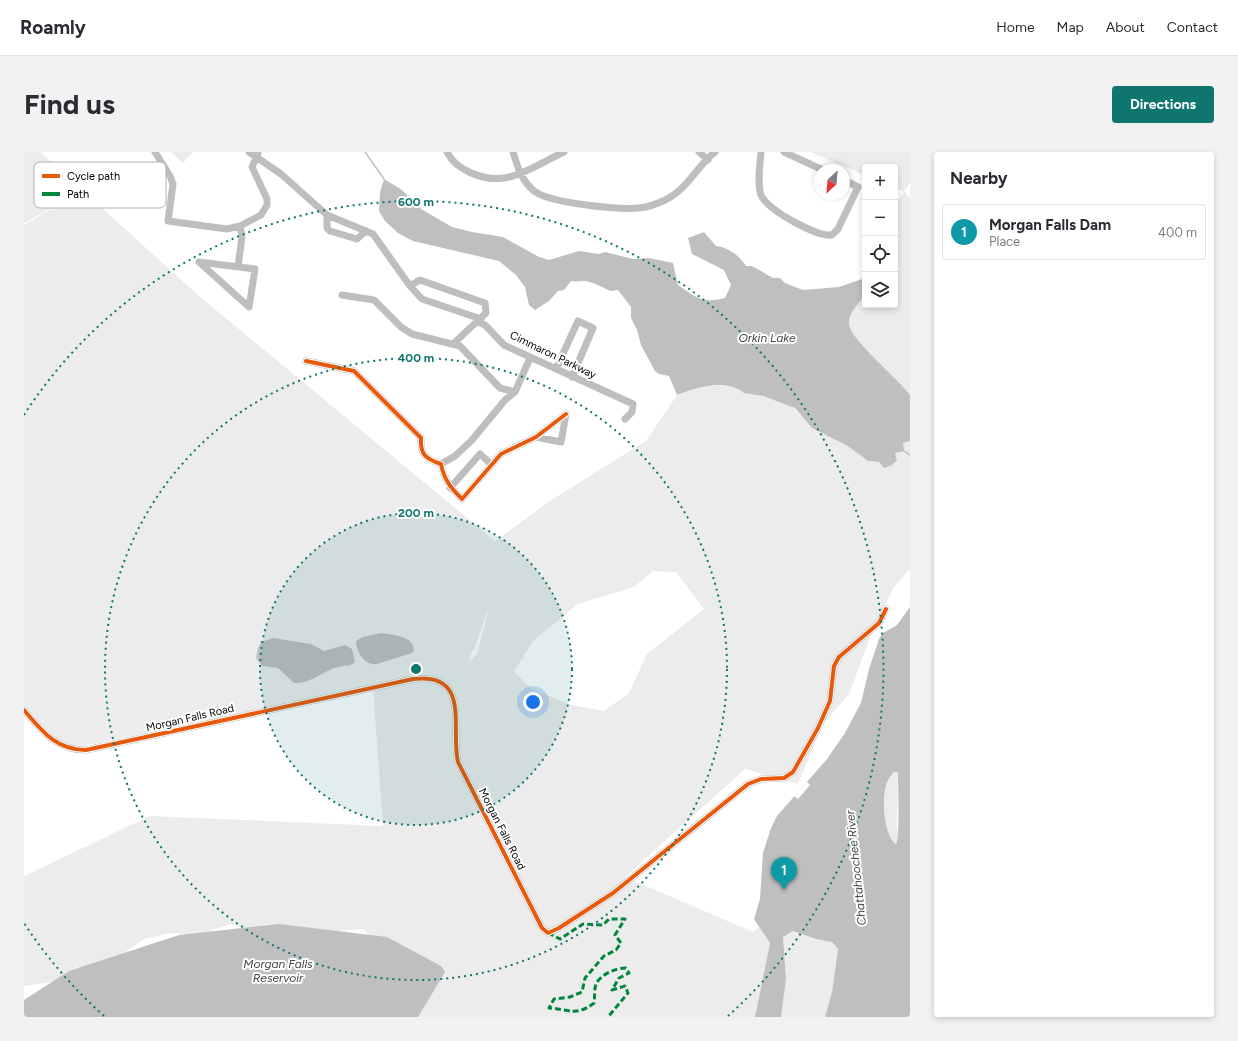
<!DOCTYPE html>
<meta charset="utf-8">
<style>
:root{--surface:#fff;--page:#f2f2f3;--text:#2b2b33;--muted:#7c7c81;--line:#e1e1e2;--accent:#0f766e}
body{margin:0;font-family:Figtree,sans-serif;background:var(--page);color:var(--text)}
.controls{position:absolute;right:12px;top:12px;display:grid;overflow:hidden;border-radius:4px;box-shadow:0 2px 6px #0003}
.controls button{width:36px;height:36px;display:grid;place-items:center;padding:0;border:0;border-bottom:1px solid var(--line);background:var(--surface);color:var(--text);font:20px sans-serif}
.compass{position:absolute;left:790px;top:12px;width:36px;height:36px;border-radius:50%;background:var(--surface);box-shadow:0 2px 6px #0003;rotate:206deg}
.you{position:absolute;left:509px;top:550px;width:14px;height:14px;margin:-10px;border:3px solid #fff;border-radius:50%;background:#1a73e8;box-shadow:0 0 0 6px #1a73e833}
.badge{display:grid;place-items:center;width:26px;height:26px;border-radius:50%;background:var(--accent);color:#fff;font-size:13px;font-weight:700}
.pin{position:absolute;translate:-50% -33px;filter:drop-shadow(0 1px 2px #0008)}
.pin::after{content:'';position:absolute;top:21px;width:14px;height:12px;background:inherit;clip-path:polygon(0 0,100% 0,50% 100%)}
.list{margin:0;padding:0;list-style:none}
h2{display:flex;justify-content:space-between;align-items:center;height:52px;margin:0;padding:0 16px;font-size:17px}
h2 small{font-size:13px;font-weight:400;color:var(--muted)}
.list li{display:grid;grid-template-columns:26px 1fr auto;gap:12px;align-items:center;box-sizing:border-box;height:56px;margin:0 8px 8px;padding:0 8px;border:1px solid var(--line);border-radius:4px}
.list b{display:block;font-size:15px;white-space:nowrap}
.list p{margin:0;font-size:13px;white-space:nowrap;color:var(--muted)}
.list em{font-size:13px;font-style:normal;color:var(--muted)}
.icon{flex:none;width:22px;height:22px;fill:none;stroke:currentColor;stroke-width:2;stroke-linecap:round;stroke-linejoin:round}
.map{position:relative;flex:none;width:886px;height:865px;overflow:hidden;border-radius:4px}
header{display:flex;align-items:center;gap:24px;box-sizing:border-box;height:56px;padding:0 20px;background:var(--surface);border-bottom:1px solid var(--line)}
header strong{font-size:19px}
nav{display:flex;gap:22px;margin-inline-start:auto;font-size:14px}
.intro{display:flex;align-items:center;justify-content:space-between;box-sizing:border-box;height:96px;padding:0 24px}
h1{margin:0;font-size:28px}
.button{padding:10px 18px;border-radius:4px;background:var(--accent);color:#fff;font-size:14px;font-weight:700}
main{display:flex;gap:24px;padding:0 24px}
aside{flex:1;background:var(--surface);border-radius:4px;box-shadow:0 2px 6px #0003}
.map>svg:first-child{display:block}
.green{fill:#ececec;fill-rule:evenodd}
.water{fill:#bfbfbf;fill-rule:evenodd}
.pier{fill:#fff}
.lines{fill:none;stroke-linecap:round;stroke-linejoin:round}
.stream{stroke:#bfbfbf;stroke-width:1.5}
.minor{stroke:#bebebe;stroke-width:7}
.quiet{stroke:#00873e;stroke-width:3;stroke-dasharray:6 3;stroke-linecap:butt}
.cycleway-casing{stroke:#fff;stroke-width:6}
.cycleway{stroke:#e8590c;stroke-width:4}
.ring{fill:none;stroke:#0f766e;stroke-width:2;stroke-dasharray:2 4}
.labels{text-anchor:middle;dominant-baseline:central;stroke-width:4;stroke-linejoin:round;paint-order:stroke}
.street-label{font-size:11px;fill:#000;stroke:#fff}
.water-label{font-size:12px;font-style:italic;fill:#444;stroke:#fff}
.key{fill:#fff;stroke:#b2b2b2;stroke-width:1}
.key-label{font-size:11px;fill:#000}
.centre{fill:#0f766e;stroke:#fff;stroke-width:2}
.ring-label{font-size:12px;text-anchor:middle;font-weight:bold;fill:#0f766e;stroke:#fff;stroke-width:4;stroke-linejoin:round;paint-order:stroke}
</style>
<header>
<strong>Roamly</strong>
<nav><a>Home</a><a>Map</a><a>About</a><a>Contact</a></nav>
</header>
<div class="intro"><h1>Find us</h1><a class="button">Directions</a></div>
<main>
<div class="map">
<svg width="886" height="865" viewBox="0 0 886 865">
<rect width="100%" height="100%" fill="#fff"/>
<path class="green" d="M 0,0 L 16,0 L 175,144 L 471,389 L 526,349 L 622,289 L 653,243 L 674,235 L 703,233 L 765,253 C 773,257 777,265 785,271 C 798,280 812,286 825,294 C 840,305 845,317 864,305 C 873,300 875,301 879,291 L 886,289 L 886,417 L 870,435 L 850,475 L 825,542 L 799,572 L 774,632 L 721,617 L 601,725 L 729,780 L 735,775 L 746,791 L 731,865 L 377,865 L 354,795 L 340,777 L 313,779 L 277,776 L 240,781 L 206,772 L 175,783 L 146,781 L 120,787 L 68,823 L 53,815 L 35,829 L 0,834 L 0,724 L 126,664 L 359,674 L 349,534 L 58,594 L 29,592 L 0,560 L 0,73 L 41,49 L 0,71 ZM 629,419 L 652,420 L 680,457 L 623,502 L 605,541 L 580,559 L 547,553 L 508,537 L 490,520 L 509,489 L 554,452 L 610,435 ZM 467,449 L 453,502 L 445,510 L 447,501 L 451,495 Z
M 147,0 L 169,0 L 159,11 Z
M 786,0 L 886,0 L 886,31 L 880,39 L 886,46 L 886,243 C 875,227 824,186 825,170 C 826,159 835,148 841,140 L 841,153 L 871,153 L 871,52 L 880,40 L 871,36 L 871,15 L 841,15 L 841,23 Z
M 870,620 L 873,620 L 874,622 L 873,675 L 874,685 L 872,692 C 859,684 857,641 864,627 C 865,625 868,623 870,620 Z
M 769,779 L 792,787 L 808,790 L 814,797 L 808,840 L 801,865 L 757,865 L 762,827 L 759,785 Z"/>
<path class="water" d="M 360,27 L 378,38 L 397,57 L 428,75 L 448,80 L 479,85 L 515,105 L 525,108 L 555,99 L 575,102 L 581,100 L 609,107 L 625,106 L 649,111 L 654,133 C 672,145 677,152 701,146 L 707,133 L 700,118 L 668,102 L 664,86 L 680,80 L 692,94 C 704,95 716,104 722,114 L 728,114 L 749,126 L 756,126 L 761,131 L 779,138 L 815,135 L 841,126 C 841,130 842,135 841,138 C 839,150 825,158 825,171 C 825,187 874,226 886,243 L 886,289 L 879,291 L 880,299 L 871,301 L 873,308 L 868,313 L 860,316 L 855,310 L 844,309 L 824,294 L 788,276 L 771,256 L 739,244 L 720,241 C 703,226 672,235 653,243 L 645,224 L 635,222 L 631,219 L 617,193 L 613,178 L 607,166 L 607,155 L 594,138 L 586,139 C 581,136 566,129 561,129 C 556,129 553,130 547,129 L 540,138 L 534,139 L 525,149 L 511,158 L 505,153 L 501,135 L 492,123 L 475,109 L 389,89 L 374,81 L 361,69 L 355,59 L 356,40 Z
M 886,455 L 886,865 L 801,865 L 808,840 L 814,797 L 808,790 L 792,787 L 769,779 L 759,785 L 762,827 L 757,865 L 731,865 L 746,791 L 730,767 L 736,747 L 739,701 L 747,676 L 753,664 L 803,607 L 821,581 L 837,551 L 845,517 L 855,487 L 859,481 L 873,473 ZM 870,620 L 873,620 L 874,622 C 874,634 876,686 872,692 C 859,683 857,642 864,628 C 865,625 868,623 870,620 Z
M 357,481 C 368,483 390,483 390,499 L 388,501 L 353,512 C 341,514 332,500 332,489 L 339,485 Z
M 249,486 L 287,492 L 300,499 L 321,493 L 328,497 L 331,510 C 327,515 320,513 314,515 C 298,519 287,532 270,531 L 254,516 L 238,514 L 232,506 L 234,496 L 237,490 Z
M 255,772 L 363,785 L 417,814 L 421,820 L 394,865 L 0,865 L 0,848 L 45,819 L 155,783 Z"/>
<path class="pier" d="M 783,630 L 786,633 L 774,647 L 770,644 Z"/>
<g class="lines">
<path class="stream" d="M 341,0 L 360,27
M 880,299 L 886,303"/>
<path class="minor" d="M 131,0 L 146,24 L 149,32 L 144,69 L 203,77 L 216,74 L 237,63 L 243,53 L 243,47 L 228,15 L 234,1
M 225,0 L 257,22 L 303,63 L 349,82 L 386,134 L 396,128 L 461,151 L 462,161 L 429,192
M 423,0 C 428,10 435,15 445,20 C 482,38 507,15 540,0
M 489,0 C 494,16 497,28 510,39 C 525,51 595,58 615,56 C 624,55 633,52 641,48 C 663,38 673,14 691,0
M 675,0 L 684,8
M 737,0 C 736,13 733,30 737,43 C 743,58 793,85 808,83 L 814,77 L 834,35 L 820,28
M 760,0 L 799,18
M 303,63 L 303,76 L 306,79 L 333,87 L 342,79
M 175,110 L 231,117 L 225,155
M 175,110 L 225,155
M 214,115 L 218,85 L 216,74
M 386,134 L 398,147 L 457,167
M 318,143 L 350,148 L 377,175 L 388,182 L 436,194 L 476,236 L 491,240
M 454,170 L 461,173 L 480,193 L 609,252 L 608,260 L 601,267
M 282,209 L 330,219 L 397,286 C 396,303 402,307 417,312 C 420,328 427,336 438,347 L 477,302 L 512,285 L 542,262
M 532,217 L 554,169 L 569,176 L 548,225
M 512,285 L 537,290 L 542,262
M 417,312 L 431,304 L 448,288 L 481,248 L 491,240 L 506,206
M 426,336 L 456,302 L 468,313
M 0,558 C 18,579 32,598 62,598 L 389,527 C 448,520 426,576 434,610 L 518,776 L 524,781 L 535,776 L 589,741 L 724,632 L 737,627 L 760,626 L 769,620 L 794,576 L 806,549 L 810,514 L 815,505 L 855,471 L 862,457"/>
<path class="quiet" d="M 524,781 L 536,787 L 559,772 L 579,773 L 585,767 L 601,767 L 591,783 L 597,791 L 592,798 L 580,804 L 561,826 L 558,840 L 546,845 L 530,847 L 525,856 C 545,857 552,865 570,851 C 571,845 570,837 572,832 C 577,822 592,816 602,816 L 605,821 L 595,826 L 588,838 L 601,834 L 604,841 L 584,865"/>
<g class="cycleway-casing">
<path id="cycleway" d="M 282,209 L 330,219 L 397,286 C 396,303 402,307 417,312 C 420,328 427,336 438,347 L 477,302 L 512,285 L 542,262
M 0,558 C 18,579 32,598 62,598 L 389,527 C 448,520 426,576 434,610 L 518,776 L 524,781 L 535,776 L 589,741 L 724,632 L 737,627 L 760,626 L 769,620 L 794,576 L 806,549 L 810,514 L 815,505 L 855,471 L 862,457"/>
</g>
<use href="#cycleway" class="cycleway"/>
</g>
<circle cx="392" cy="517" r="156" fill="#0f766e" fill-opacity=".12"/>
<g class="ring">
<circle cx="392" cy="517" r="156"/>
<circle cx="392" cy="517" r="311"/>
<path d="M80 864A467 467 0 0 1 0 771M0 263A467 467 0 1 1 704 864"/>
</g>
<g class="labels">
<g class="street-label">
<text transform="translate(529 203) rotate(26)">Cimmaron Parkway</text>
<text transform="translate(166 566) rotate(-13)">Morgan Falls Road</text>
<text transform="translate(478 677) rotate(63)">Morgan Falls Road</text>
</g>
<g class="water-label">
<text x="743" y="186">Orkin Lake</text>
<text transform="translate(832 716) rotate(-96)">Chattahoochee River</text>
<text x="254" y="812">Morgan Falls<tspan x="254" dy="14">Reservoir</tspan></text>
</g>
</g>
<rect x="10" y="10" width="132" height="46" rx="6" class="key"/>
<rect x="18" y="22" width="18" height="4" fill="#e8590c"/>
<rect x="18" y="40" width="18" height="4" fill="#00873e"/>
<g class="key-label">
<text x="43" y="28">Cycle path</text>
<text x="43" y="46">Path</text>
</g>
<circle cx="392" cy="517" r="6" class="centre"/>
<g class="ring-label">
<text x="392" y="54">600 m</text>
<text x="392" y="210">400 m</text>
<text x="392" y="365">200 m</text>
</g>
</svg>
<div class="controls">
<button>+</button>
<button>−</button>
<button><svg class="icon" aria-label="locate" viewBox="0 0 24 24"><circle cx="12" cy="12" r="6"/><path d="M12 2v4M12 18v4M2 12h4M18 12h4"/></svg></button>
<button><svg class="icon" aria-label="layers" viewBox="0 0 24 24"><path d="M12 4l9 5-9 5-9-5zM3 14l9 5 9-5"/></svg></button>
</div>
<svg class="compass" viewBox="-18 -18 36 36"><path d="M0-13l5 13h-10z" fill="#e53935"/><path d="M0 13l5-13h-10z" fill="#7c7c81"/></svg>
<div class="you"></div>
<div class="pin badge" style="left:760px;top:738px;background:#0f9aa8">1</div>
</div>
<aside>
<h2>Nearby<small></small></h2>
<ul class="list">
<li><span class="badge" style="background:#0f9aa8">1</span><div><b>Morgan Falls Dam</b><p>Place</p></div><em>400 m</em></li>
</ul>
</aside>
</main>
